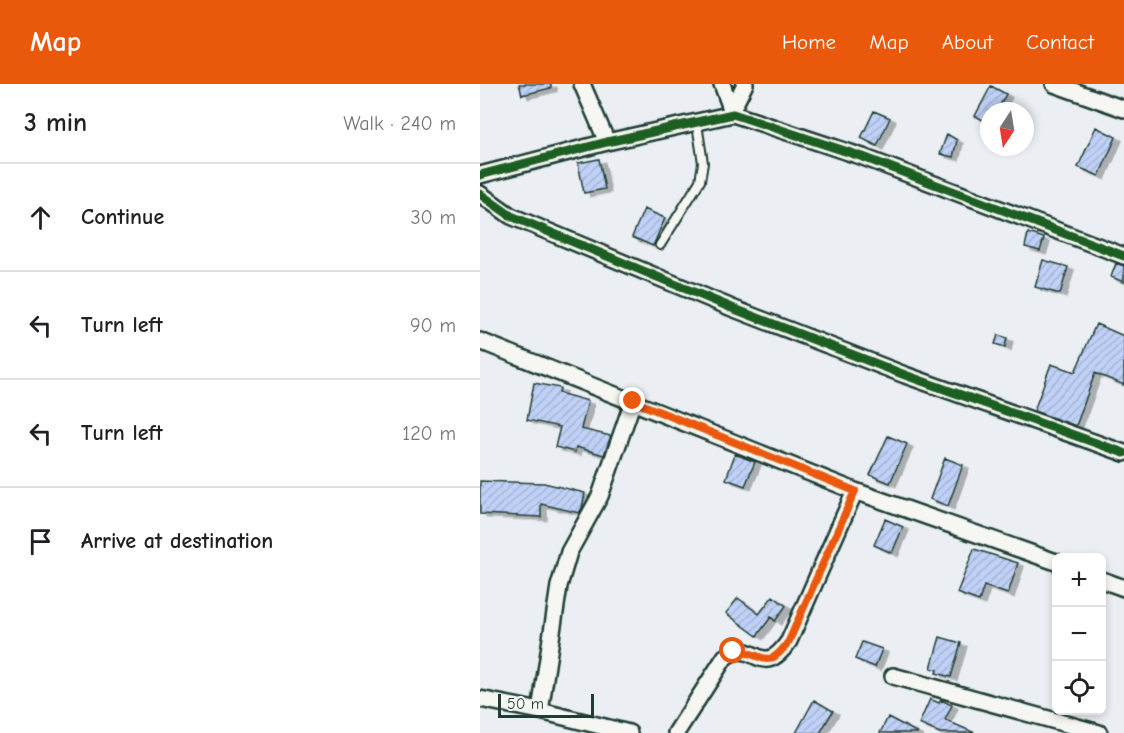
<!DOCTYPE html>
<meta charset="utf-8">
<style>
:root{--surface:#fff;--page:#f6f6f6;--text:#202124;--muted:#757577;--line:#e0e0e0;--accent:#ea580c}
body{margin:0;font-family:"Comic Neue",sans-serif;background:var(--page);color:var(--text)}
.controls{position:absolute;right:18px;bottom:18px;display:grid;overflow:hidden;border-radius:9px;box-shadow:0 3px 9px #0003}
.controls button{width:54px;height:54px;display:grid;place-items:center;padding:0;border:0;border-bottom:2px solid var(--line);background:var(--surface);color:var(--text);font:30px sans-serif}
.compass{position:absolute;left:500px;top:18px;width:54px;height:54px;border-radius:50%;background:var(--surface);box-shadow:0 3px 9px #0003;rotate:192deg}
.scale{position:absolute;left:18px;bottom:15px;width:96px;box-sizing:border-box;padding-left:6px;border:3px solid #1f3d34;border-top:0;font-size:16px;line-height:21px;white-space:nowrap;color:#1f3d34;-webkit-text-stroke:4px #f6f6f2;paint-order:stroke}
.stop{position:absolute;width:18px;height:18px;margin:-14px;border:4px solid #ea580c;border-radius:50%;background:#fff}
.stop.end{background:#ea580c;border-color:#fff;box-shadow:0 2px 6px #0008}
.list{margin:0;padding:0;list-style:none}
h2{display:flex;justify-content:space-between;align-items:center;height:78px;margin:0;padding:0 24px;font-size:26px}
h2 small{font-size:20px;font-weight:400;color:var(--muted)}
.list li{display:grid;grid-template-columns:39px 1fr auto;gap:18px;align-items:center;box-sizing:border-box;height:108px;padding:0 24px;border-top:2px solid var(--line)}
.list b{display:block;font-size:22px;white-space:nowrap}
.list em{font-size:20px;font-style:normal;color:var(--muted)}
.icon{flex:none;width:33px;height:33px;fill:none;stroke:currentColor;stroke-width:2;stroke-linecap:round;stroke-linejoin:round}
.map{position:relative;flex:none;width:644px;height:649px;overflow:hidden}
header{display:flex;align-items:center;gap:36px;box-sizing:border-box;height:84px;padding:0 30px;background:var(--accent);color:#fff}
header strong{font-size:28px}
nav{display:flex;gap:33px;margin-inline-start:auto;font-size:21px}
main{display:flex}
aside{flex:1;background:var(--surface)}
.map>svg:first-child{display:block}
.building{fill:url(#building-hatch);stroke:#1f3d34;stroke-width:1.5;filter:url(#shadow)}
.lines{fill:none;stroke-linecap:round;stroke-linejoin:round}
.lane-casing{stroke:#1f3d34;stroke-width:12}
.street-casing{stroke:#1f3d34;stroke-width:20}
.lane{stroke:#f6f6f2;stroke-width:8}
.street{stroke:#f6f6f2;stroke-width:15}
.cycleway-casing{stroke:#f6f6f2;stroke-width:13}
.cycleway{stroke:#1b5e20;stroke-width:9}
.route{stroke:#ea580c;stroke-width:8}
</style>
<header>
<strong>Map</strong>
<nav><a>Home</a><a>Map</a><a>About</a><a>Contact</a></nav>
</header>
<main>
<aside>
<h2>3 min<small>Walk · 240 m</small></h2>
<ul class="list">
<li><svg class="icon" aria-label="ahead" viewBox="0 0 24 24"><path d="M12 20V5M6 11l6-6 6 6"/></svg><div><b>Continue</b></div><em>30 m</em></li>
<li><svg class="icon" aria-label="left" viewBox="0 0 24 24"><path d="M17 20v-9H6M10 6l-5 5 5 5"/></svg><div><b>Turn left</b></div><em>90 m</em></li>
<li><svg class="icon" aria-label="left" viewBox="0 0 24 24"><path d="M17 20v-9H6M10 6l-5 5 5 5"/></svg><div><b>Turn left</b></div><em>120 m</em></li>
<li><svg class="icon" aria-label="arrive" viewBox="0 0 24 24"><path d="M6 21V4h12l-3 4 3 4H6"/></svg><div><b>Arrive at destination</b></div></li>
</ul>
</aside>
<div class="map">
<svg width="644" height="649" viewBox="0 0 644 649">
<defs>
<pattern id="building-hatch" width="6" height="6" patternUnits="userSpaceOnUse" patternTransform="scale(1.5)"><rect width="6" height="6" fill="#c0d1f7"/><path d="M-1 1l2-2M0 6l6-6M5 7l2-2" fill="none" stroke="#a5b4d4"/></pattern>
<filter id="shadow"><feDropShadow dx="6" dy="3.5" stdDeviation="0" flood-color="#0004"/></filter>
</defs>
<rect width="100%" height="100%" fill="#ebeff3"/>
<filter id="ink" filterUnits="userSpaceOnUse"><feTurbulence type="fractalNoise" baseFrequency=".0167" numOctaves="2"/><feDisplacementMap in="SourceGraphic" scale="12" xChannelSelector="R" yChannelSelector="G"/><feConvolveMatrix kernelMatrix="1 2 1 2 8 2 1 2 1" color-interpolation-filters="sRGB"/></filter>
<g filter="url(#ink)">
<path class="building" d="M 39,0 L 71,0 L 71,4 L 42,11 Z
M 511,2 L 526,10 L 517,27 L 509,27 L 509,39 L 495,32 Z
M 394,27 L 410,34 L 397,62 L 381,54 Z
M 616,43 L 636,53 L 619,92 L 598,83 Z
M 467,50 L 477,56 L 473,73 L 460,70 Z
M 119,75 L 125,105 L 104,109 L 98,79 Z
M 164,125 L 185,134 L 173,162 L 152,153 Z
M 548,149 L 564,154 L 560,167 L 545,163 Z
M 563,176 L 588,183 L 580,210 L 555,203 Z
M 636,179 L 644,182 L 644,198 L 631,193 Z
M 616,240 L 644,252 L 644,301 L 615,289 L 596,342 L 554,327 L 571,280 L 595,288 Z
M 518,251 L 527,254 L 525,263 L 515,260 Z
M 54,299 L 80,304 L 79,309 L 108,317 L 101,345 L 131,352 L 124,371 L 96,363 L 95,368 L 75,363 L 80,343 L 47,336 Z
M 408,352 L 427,360 L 410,399 L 390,391 Z
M 255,370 L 275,378 L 265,402 L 246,395 Z
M 465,374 L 483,381 L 468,422 L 450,415 Z
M 0,397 L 64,399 L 105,409 L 102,424 L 99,429 L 61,420 L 61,433 L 0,430 Z
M 405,435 L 423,443 L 412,469 L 394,461 Z
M 494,465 L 538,479 L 528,510 L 504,502 L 499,517 L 477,509 Z
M 293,512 L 306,522 L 295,537 L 291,533 L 277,552 L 246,529 L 258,514 L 279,530 Z
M 460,553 L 481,559 L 471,593 L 456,589 L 457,586 L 451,584 Z
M 382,558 L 402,565 L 395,583 L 375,575 Z
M 450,615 L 459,619 L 461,616 L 472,621 L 465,636 L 495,649 L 460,649 L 439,640 Z
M 334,616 L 353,627 L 340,649 L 316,649 Z
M 408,633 L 438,649 L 400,649 Z"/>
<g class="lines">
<g class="lane-casing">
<path id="lane" d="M 180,161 L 220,97 L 223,79 L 217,40"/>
</g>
<g class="street-casing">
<path id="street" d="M 102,0 L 127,58
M 242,0 L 253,30
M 574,0 L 644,25
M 252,26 L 265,0
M 0,91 L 127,58 L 253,30 L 383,73 L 644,172
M 0,110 L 31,132 L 252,224 L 425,291 L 644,369
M 0,257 L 375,407 L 576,478
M 622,496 L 644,504
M 413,592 L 619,649
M 0,615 L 60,627 L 149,649
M 60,627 L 79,502 L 89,468 L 120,412 L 153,317
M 196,649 L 245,573 C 275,552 280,599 309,557 L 375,407"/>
</g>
<use href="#lane" class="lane"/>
<use href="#street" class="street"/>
<g class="cycleway-casing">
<path id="cycleway" d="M 0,91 L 127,58 L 253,30 L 383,73 L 644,172
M 0,110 L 31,132 L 252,224 L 425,291 L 644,369"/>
</g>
<use href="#cycleway" class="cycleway"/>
</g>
</g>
<g class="lines" filter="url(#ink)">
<path class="route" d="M 153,317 L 375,407 L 309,557 C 285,591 283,566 253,567"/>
</g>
</svg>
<div class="controls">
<button>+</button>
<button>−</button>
<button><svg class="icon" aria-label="locate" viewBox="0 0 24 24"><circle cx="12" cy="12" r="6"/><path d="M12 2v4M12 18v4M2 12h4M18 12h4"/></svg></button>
</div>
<svg class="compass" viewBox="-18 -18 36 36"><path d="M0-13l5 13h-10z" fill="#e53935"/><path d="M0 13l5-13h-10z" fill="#757577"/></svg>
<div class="scale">50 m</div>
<div class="stop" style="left:253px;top:567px"></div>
<div class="stop end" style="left:153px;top:317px"></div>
</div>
</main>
